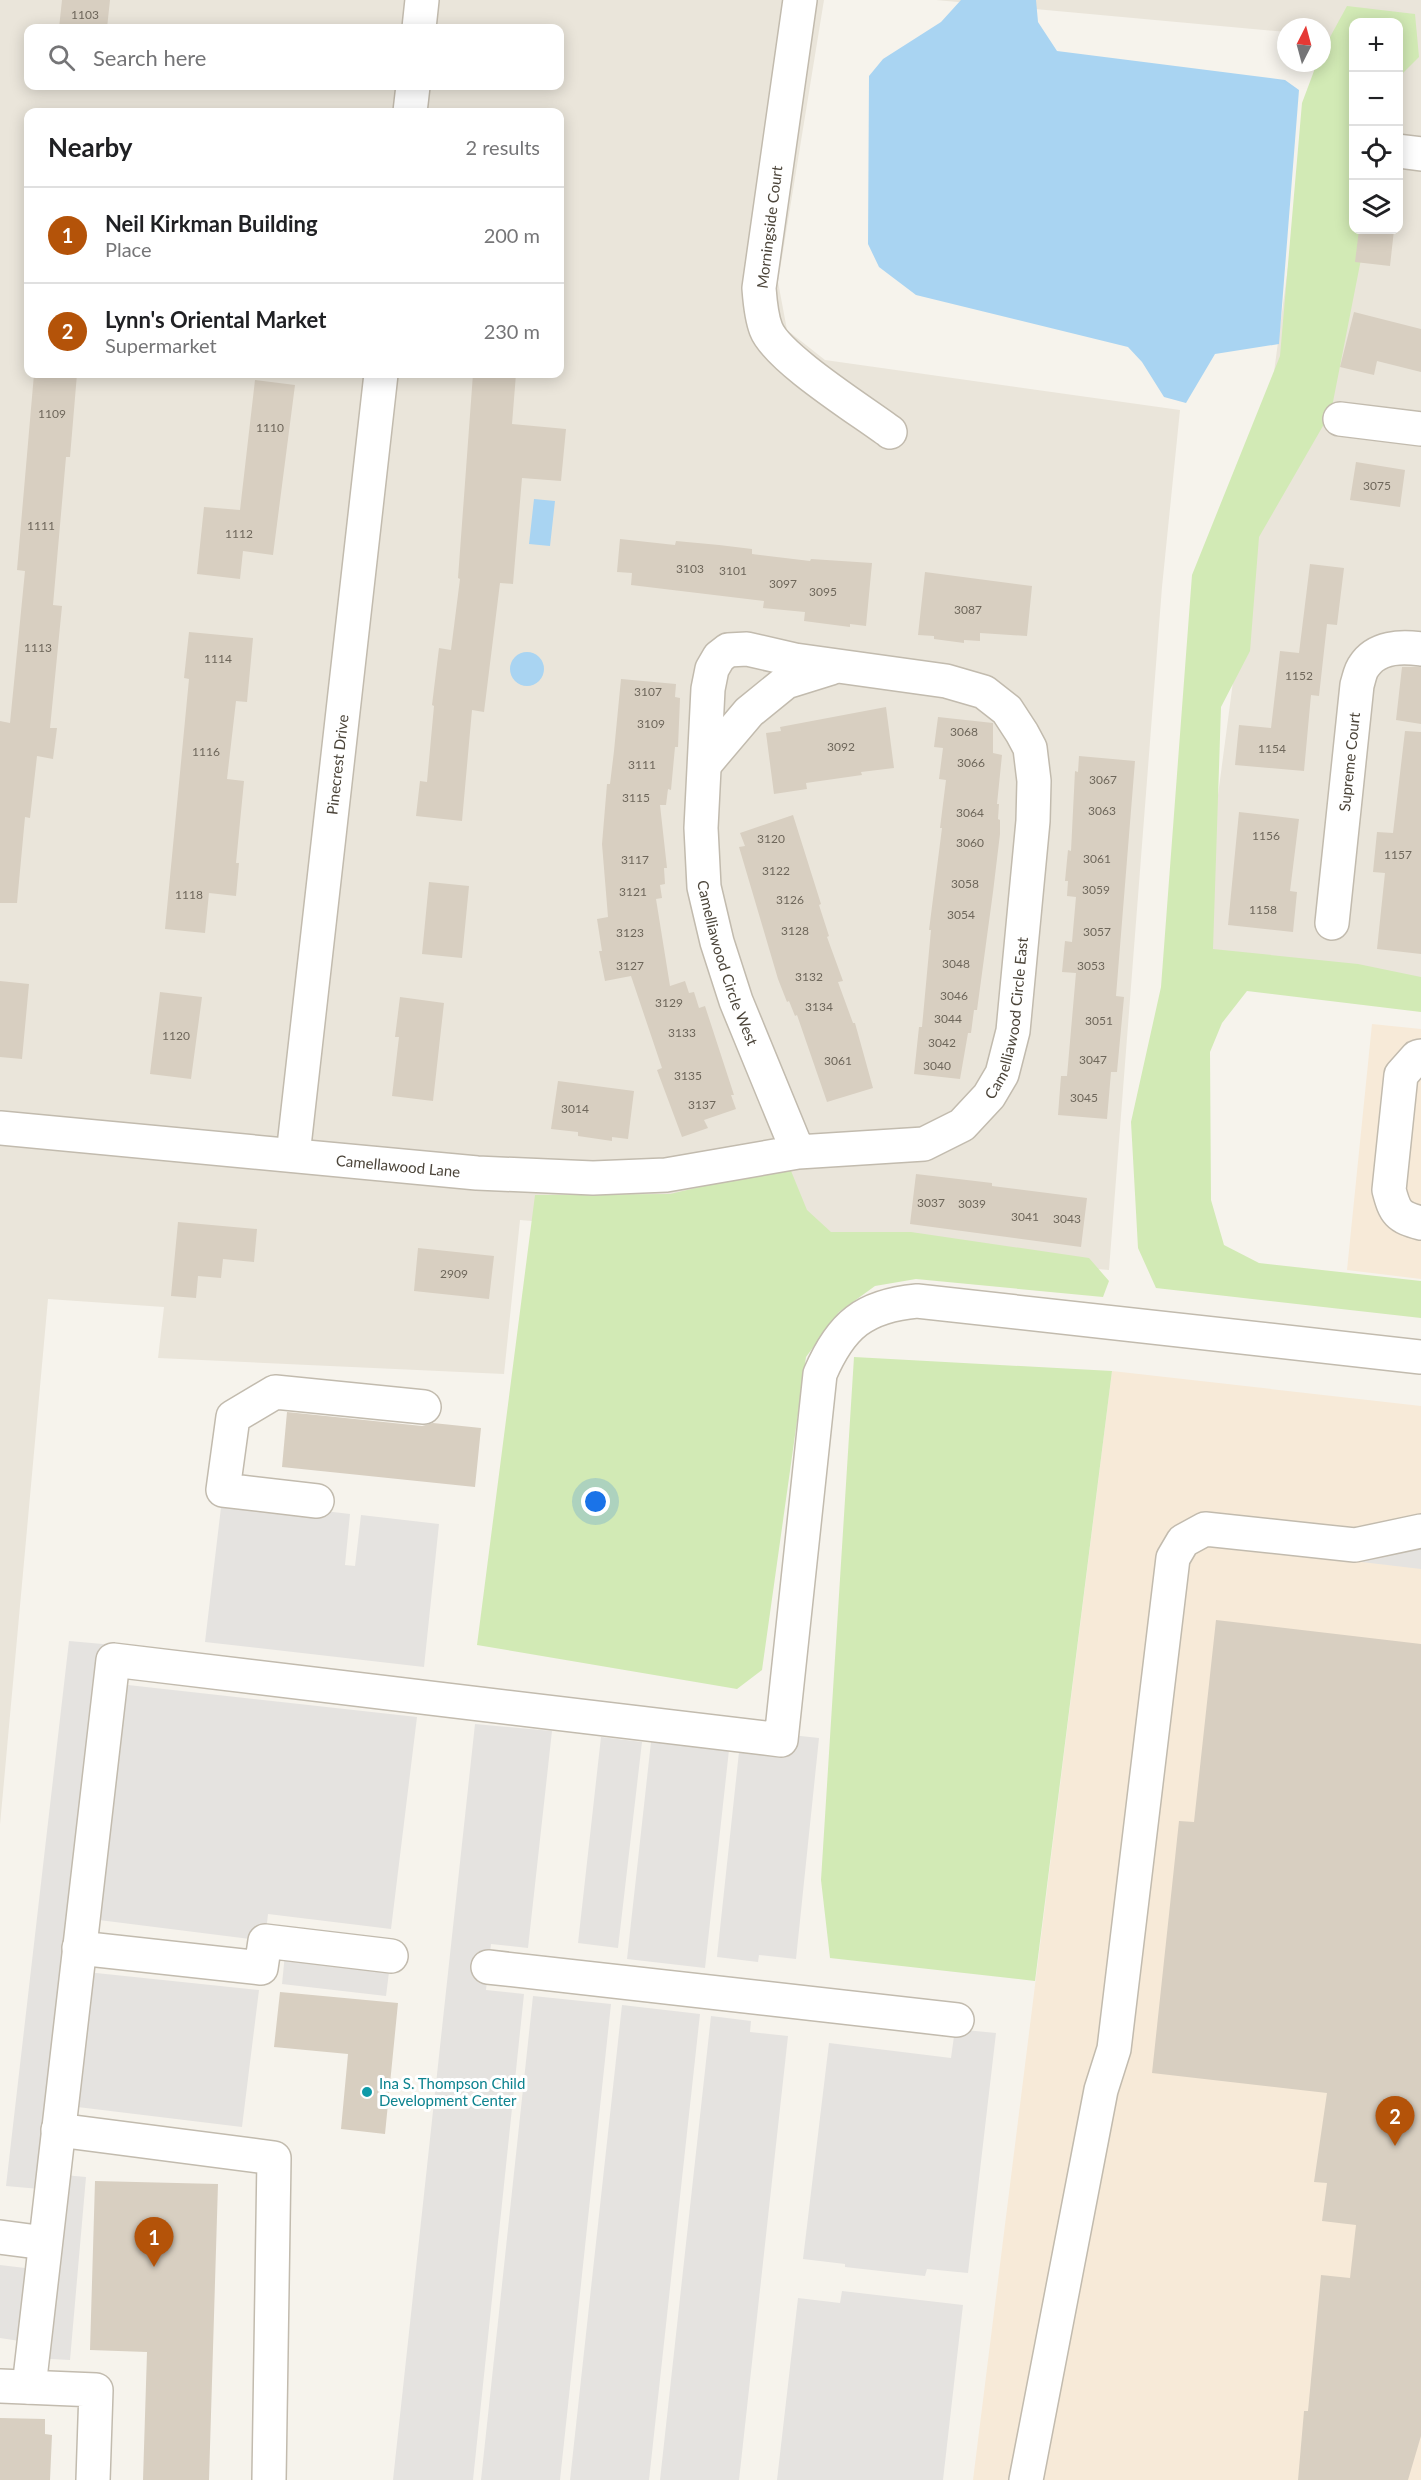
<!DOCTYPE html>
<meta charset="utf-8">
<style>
:root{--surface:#fff;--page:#f6f6f6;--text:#202124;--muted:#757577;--line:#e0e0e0;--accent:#b45309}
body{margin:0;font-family:Lato,sans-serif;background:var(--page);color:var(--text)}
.controls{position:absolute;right:18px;top:18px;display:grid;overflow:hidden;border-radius:12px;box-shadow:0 3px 15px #0003}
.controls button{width:54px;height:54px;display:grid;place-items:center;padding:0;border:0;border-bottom:2px solid var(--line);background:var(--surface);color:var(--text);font:30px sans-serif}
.compass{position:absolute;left:1277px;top:18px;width:54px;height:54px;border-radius:50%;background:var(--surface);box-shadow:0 3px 15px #0003;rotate:6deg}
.you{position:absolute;left:596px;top:1502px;width:21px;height:21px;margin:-15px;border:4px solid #fff;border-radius:50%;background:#1a73e8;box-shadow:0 0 0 9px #1a73e833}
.badge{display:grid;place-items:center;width:39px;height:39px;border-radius:50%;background:var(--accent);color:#fff;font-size:20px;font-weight:700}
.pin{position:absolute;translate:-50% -50px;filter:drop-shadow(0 2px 3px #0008)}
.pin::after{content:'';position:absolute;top:32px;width:21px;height:18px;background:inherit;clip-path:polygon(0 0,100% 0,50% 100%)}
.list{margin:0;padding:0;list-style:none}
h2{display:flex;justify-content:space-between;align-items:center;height:78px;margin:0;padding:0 24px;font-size:26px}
h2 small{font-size:20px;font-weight:400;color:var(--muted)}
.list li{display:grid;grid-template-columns:39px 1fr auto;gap:18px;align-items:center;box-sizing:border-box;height:96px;padding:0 24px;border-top:2px solid var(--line)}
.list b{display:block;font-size:22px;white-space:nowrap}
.list p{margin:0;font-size:20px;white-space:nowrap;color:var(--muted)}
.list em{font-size:20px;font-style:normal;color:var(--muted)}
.icon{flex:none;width:33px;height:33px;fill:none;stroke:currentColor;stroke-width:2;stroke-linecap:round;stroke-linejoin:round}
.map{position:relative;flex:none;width:1421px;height:2480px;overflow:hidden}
.search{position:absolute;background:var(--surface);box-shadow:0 3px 15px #0003;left:24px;top:24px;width:540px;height:66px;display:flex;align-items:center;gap:15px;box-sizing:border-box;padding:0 21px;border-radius:12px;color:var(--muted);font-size:22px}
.panel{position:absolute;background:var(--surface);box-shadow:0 3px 15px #0003;left:24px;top:108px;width:540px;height:270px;border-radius:12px}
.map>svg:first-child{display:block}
.residential{fill:#eae5da;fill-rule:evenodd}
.commercial{fill:#f7ead8}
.green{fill:#d2eab5}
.parking{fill:#e5e3e0}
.water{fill:#a9d4f2}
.building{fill:#d8cfc1}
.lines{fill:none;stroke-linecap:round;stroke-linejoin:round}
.minor-casing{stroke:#c2bbae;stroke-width:36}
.minor{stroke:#fff;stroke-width:33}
.culture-dot{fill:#0f9aa8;stroke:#fff;stroke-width:2}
.labels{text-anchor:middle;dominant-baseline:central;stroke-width:6;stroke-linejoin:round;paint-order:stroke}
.number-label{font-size:12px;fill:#6e675b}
.street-label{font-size:15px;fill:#4b4439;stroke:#fff}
.culture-label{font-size:15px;fill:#0d838f;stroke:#fff;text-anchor:start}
</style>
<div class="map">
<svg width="1421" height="2480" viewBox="0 0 1421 2480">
<rect width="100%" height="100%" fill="#f6f3ec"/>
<path class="residential" d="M 0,0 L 824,0 L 778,282 L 787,330 L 825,360 L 1180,410 L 1162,587 L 1109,1270 L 520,1220 L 504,1374 L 158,1358 L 164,1307 L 48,1299 L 0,1825 ZM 28,28 L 560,28 L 560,86 L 28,86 ZM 28,112 L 560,112 L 560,374 L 28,374 Z
M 936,0 L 1421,0 L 1421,986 L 1196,961 L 1315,63 L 1322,63 L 1322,27 L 1286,27 L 1286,32 ZM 1354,22 L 1398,22 L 1398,230 L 1354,230 Z"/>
<path class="commercial" d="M 1372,1024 L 1421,1029 L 1421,1279 L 1347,1270 Z
M 1112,1371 L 1421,1406 L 1421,2480 L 973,2480 Z"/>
<path class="green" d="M 1347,6 L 1415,14 L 1419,57 L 1399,77 L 1398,22 L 1354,22 L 1354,230 L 1366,230 L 1363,249 L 1331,412 L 1259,537 L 1250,651 L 1221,707 L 1213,949 L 1358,964 L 1421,977 L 1421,1012 L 1247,991 L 1222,1023 L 1210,1052 L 1211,1200 L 1224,1245 L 1259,1263 L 1421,1281 L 1421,1318 L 1156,1288 L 1138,1248 L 1131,1122 L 1161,987 L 1192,575 L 1280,356 L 1302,103 L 1317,63 L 1322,63 L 1323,50 Z
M 789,1166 L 807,1210 L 831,1232 L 911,1232 L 1089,1258 L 1109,1281 L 1103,1297 L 916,1279 L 875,1286 L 839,1312 L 806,1357 L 762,1670 L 737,1689 L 477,1645 L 535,1195 L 670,1194 Z
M 854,1357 L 1112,1371 L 1035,1981 L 830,1958 L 821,1880 Z"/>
<path class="parking" d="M 222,1499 L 350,1514 L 345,1565 L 355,1566 L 361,1515 L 439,1524 L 424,1667 L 205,1642 Z
M 1421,1531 L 1421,1569 L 1311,1556 Z
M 69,1641 L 114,1645 L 110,1683 L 417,1717 L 391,1929 L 268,1914 L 265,1941 L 83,1918 L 77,1971 L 259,1990 L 242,2127 L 61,2105 L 53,2174 L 86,2177 L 70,2360 L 32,2358 L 33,2343 L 0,2338 L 0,2265 L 42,2270 L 51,2190 L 6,2186 Z
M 475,1724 L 552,1731 L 528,1948 L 491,1944 L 486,1990 L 524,1994 L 473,2480 L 393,2480 Z
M 782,1734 L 819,1738 L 796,1959 L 759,1955 L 758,1962 L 717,1957 L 739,1752 L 779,1755 Z
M 601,1737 L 642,1742 L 618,1948 L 578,1943 Z
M 651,1742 L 729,1750 L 705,1968 L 627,1959 Z
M 286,1944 L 391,1956 L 386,1996 L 282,1984 Z
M 533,1996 L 611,2004 L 560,2480 L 481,2480 Z
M 622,2005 L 700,2014 L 649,2480 L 570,2480 Z
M 711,2016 L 751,2021 L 750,2032 L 788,2036 L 739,2480 L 660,2480 Z
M 955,2029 L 996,2033 L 968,2273 L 927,2269 L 925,2276 L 845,2267 L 845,2264 L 803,2259 L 829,2043 L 951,2058 Z
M 842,2291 L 963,2305 L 943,2480 L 777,2480 L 798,2298 L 840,2303 Z"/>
<path class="water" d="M 961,0 L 1036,0 L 1038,22 L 1057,51 L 1285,80 L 1299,90 L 1279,344 L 1215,354 L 1186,403 L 1164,397 L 1142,362 L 1128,347 L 916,295 L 879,267 L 868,244 L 869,76 L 883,59 L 941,22 Z
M 534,499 L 555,501 L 550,546 L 529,544 Z
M510 669a17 17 0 1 1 34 0a17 17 0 1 1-34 0Z"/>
<path class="building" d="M 62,0 L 110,0 L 107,28 L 59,28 Z
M 1359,230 L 1394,230 L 1390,266 L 1355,262 Z
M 1354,312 L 1421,329 L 1421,372 L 1377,361 L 1374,375 L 1340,367 Z
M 34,374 L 77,374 L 70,457 L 66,457 L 53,605 L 62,606 L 50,728 L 57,728 L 53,759 L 37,756 L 30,818 L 25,817 L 17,903 L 0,903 L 0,721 L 10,723 L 25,571 L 17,570 Z
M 473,374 L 516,374 L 512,424 L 566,429 L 561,481 L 522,478 L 513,584 L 500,583 L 484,712 L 472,710 L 462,821 L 416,816 L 420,781 L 427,782 L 434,706 L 432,705 L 439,648 L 451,650 L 460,579 L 458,578 Z
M 255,380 L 295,385 L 273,555 L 243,551 L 240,579 L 197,574 L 204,507 L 240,510 Z
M 1356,462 L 1405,470 L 1400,507 L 1350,500 Z
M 620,539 L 675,545 L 676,541 L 719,545 L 752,549 L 752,554 L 810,561 L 811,559 L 872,563 L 866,626 L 850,624 L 850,627 L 804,621 L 805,612 L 763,608 L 764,601 L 631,585 L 632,573 L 617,572 Z
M 1310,564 L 1344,568 L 1337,625 L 1327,624 L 1319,696 L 1311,695 L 1304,771 L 1235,765 L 1239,725 L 1271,728 L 1280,651 L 1299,653 Z
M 925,572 L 1032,586 L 1027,636 L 980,633 L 980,641 L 964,640 L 964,643 L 934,639 L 934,636 L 918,635 Z
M 189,632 L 253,638 L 247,702 L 236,701 L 227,779 L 244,781 L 236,863 L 239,863 L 236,896 L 209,893 L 205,933 L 165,929 L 189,679 L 184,678 Z
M 1402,667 L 1421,667 L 1421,724 L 1396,720 Z
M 621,679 L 676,684 L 675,697 L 680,698 L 678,747 L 675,747 L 671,790 L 668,789 L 666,805 L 660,805 L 667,868 L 664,868 L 665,884 L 660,885 L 662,898 L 656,899 L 670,986 L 685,981 L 689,993 L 694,992 L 699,1008 L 705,1006 L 734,1095 L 731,1095 L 736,1109 L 704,1120 L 708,1128 L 682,1137 L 657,1070 L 662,1068 L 631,976 L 605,981 L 599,951 L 602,951 L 597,919 L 608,917 L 602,844 L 607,784 L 610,784 L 614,751 Z
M 886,707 L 894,768 L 861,772 L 862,775 L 806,783 L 807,789 L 774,794 L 766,733 L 781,731 L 780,727 Z
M 938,717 L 993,723 L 993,753 L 1002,755 L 997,804 L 999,804 L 998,819 L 1000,820 L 1000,834 L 993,892 L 977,1010 L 974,1010 L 971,1033 L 968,1033 L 960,1079 L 914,1074 L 919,1027 L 922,1027 L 931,930 L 929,930 L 942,828 L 940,828 L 946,780 L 939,779 L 943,748 L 934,747 Z
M 1405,731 L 1421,732 L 1421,954 L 1377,949 L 1385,873 L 1373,872 L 1377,832 L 1393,833 Z
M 1079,756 L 1135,761 L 1116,996 L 1124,997 L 1117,1072 L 1111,1072 L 1107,1119 L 1058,1115 L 1061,1076 L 1067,1076 L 1076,973 L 1062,972 L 1065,941 L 1072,942 L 1076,897 L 1067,896 L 1068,881 L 1065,881 L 1068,850 L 1071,851 L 1075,771 L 1078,772 Z
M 1239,812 L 1299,819 L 1290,891 L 1297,892 L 1293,932 L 1228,925 Z
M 793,815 L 821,904 L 819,905 L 829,936 L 827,937 L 843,981 L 838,982 L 853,1023 L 855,1023 L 873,1088 L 827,1102 L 797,1015 L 795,1016 L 789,1001 L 787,1002 L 778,979 L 739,847 L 745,846 L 740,833 Z
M 429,882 L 469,886 L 462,958 L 422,954 Z
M 0,981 L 29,984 L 22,1059 L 0,1057 Z
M 160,992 L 202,997 L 191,1079 L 150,1074 Z
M 400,997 L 444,1003 L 433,1101 L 392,1096 L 399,1037 L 395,1037 Z
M 558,1081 L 634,1091 L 628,1139 L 612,1137 L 612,1141 L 578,1136 L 578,1132 L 551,1129 Z
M 916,1174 L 992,1183 L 992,1186 L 1087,1198 L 1081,1247 L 910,1224 Z
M 178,1222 L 257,1229 L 254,1262 L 223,1259 L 221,1278 L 198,1276 L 196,1298 L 171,1296 Z
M 418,1248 L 494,1256 L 489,1299 L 414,1291 Z
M 287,1412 L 422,1426 L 433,1423 L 481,1428 L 475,1487 L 282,1467 Z
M 1216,1620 L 1421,1644 L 1421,2436 L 1408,2480 L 1298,2480 L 1304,2411 L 1308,2411 L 1321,2275 L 1350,2278 L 1356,2225 L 1322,2221 L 1327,2183 L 1314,2182 L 1327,2093 L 1152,2073 L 1179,1821 L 1194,1822 Z
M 280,1992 L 398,2003 L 385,2134 L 341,2129 L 348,2054 L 274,2047 Z
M 95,2181 L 218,2184 L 209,2480 L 143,2480 L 147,2352 L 90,2350 Z
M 0,2418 L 45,2419 L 45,2434 L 52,2435 L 50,2480 L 0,2480 Z"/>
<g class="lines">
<g class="minor-casing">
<g id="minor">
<path d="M 800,0 L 759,288 C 760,301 761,316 766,329 C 777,358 862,411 890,432"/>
<path d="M 419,28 L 422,0"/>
<path d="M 410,112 L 413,86"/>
<path d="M 1398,151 L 1421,154"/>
<path d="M 1340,419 L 1421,429"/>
<path d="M 705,764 L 749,712 L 786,682 L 831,668"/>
<path id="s1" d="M 1332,923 L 1357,685 C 1359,679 1360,671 1364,666 C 1376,647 1401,646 1421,649"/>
<path d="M 1421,1056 L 1417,1057 L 1401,1075 L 1389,1190 C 1395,1213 1398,1217 1421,1223"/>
<path id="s2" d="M 0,1128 L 477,1173 L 593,1178 L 666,1175 L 798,1152 L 924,1144 L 962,1125 L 989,1096 L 1002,1074 L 1013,1031 L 1033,821 L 1034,781 L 1030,748 L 1022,733 L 1007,710 L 984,692 L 946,681 L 795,660 L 747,649 L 728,650 L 719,657 L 712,669 L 708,689 L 701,828 L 704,887 L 717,942 L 736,1001 L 798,1152"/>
<path id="s3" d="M 293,1155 L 381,374"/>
<path d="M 317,1501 L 223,1490 L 233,1417 L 275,1392 L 424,1407"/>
<path d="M 79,1948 L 261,1968 L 265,1941 L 391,1956"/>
<path d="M 488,1967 L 957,2020"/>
<path d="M 58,2130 L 274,2158 L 269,2480"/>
<path d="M 0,2237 L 45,2243"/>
<path d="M 0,2386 L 96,2390 L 93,2480"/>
<path d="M 29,2387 L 113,1660 L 781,1740 L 820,1374 C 841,1325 864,1306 917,1301 L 1421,1357"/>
<path d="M 1026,2480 L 1101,2090 L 1114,2049 L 1173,1558 L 1183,1541 L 1205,1529 L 1355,1545 L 1421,1531"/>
</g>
</g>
<use href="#minor" class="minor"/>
</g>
<circle class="culture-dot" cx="367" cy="2092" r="6"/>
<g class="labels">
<g class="number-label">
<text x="85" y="14">1103</text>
<text x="52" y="413">1109</text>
<text x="270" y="427">1110</text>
<text x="1377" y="485">3075</text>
<text x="41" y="525">1111</text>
<text x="239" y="533">1112</text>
<text x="690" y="568">3103</text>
<text x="733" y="570">3101</text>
<text x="783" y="583">3097</text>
<text x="823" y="591">3095</text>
<text x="968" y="609">3087</text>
<text x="38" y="647">1113</text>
<text x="218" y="658">1114</text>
<text x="1299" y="675">1152</text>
<text x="648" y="691">3107</text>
<text x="651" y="723">3109</text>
<text x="964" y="731">3068</text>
<text x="841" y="746">3092</text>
<text x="1272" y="748">1154</text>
<text x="206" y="751">1116</text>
<text x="971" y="762">3066</text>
<text x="642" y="764">3111</text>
<text x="1103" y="779">3067</text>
<text x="636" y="797">3115</text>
<text x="1102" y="810">3063</text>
<text x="970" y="812">3064</text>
<text x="1266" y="835">1156</text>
<text x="771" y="838">3120</text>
<text x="970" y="842">3060</text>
<text x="1398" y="854">1157</text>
<text x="1097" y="858">3061</text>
<text x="635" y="859">3117</text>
<text x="776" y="870">3122</text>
<text x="965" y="883">3058</text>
<text x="1096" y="889">3059</text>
<text x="633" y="891">3121</text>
<text x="189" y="894">1118</text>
<text x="790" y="899">3126</text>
<text x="1263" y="909">1158</text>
<text x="961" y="914">3054</text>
<text x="795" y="930">3128</text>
<text x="1097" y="931">3057</text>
<text x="630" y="932">3123</text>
<text x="956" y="963">3048</text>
<text x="630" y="965">3127</text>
<text x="1091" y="965">3053</text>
<text x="809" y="976">3132</text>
<text x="954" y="995">3046</text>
<text x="669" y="1002">3129</text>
<text x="819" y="1006">3134</text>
<text x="948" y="1018">3044</text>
<text x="1099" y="1020">3051</text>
<text x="682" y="1032">3133</text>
<text x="176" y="1035">1120</text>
<text x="942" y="1042">3042</text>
<text x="1093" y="1059">3047</text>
<text x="838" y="1060">3061</text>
<text x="937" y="1065">3040</text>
<text x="688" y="1075">3135</text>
<text x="1084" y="1097">3045</text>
<text x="702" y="1104">3137</text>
<text x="575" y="1108">3014</text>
<text x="931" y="1202">3037</text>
<text x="972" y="1203">3039</text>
<text x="1025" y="1216">3041</text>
<text x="1067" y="1218">3043</text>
<text x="454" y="1273">2909</text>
</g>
<g class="street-label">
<text transform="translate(769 227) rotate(-83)">Morningside Court</text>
<text stroke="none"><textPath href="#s1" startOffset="162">Supreme Court</textPath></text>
<text stroke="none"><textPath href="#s3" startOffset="393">Pinecrest Drive</textPath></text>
<text stroke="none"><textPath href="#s2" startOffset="2022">Camelliawood Circle West</textPath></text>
<text stroke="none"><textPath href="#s2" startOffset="1092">Camelliawood Circle East</textPath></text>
<text stroke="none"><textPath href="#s2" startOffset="400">Camellawood Lane</textPath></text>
</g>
<g class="culture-label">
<text x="379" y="2083">Ina S. Thompson Child<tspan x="379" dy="17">Development Center</tspan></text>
</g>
</g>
</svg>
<div class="controls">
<button>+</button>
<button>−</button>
<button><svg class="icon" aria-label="locate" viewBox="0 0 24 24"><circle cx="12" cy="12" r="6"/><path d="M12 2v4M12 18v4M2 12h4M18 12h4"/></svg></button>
<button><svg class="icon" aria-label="layers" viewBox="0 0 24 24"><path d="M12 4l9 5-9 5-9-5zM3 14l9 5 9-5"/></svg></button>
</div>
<svg class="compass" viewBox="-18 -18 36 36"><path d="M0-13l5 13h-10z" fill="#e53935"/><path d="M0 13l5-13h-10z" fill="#757577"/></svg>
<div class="you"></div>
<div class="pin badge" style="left:154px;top:2267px">1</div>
<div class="pin badge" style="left:1395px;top:2146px">2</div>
<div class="search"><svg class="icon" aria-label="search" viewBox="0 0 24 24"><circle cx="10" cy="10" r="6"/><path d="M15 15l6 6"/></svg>Search here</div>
<section class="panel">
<h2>Nearby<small>2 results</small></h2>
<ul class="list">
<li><span class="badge">1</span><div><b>Neil Kirkman Building</b><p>Place</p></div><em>200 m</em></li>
<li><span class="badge">2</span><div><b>Lynn's Oriental Market</b><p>Supermarket</p></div><em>230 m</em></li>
</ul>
</section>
</div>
